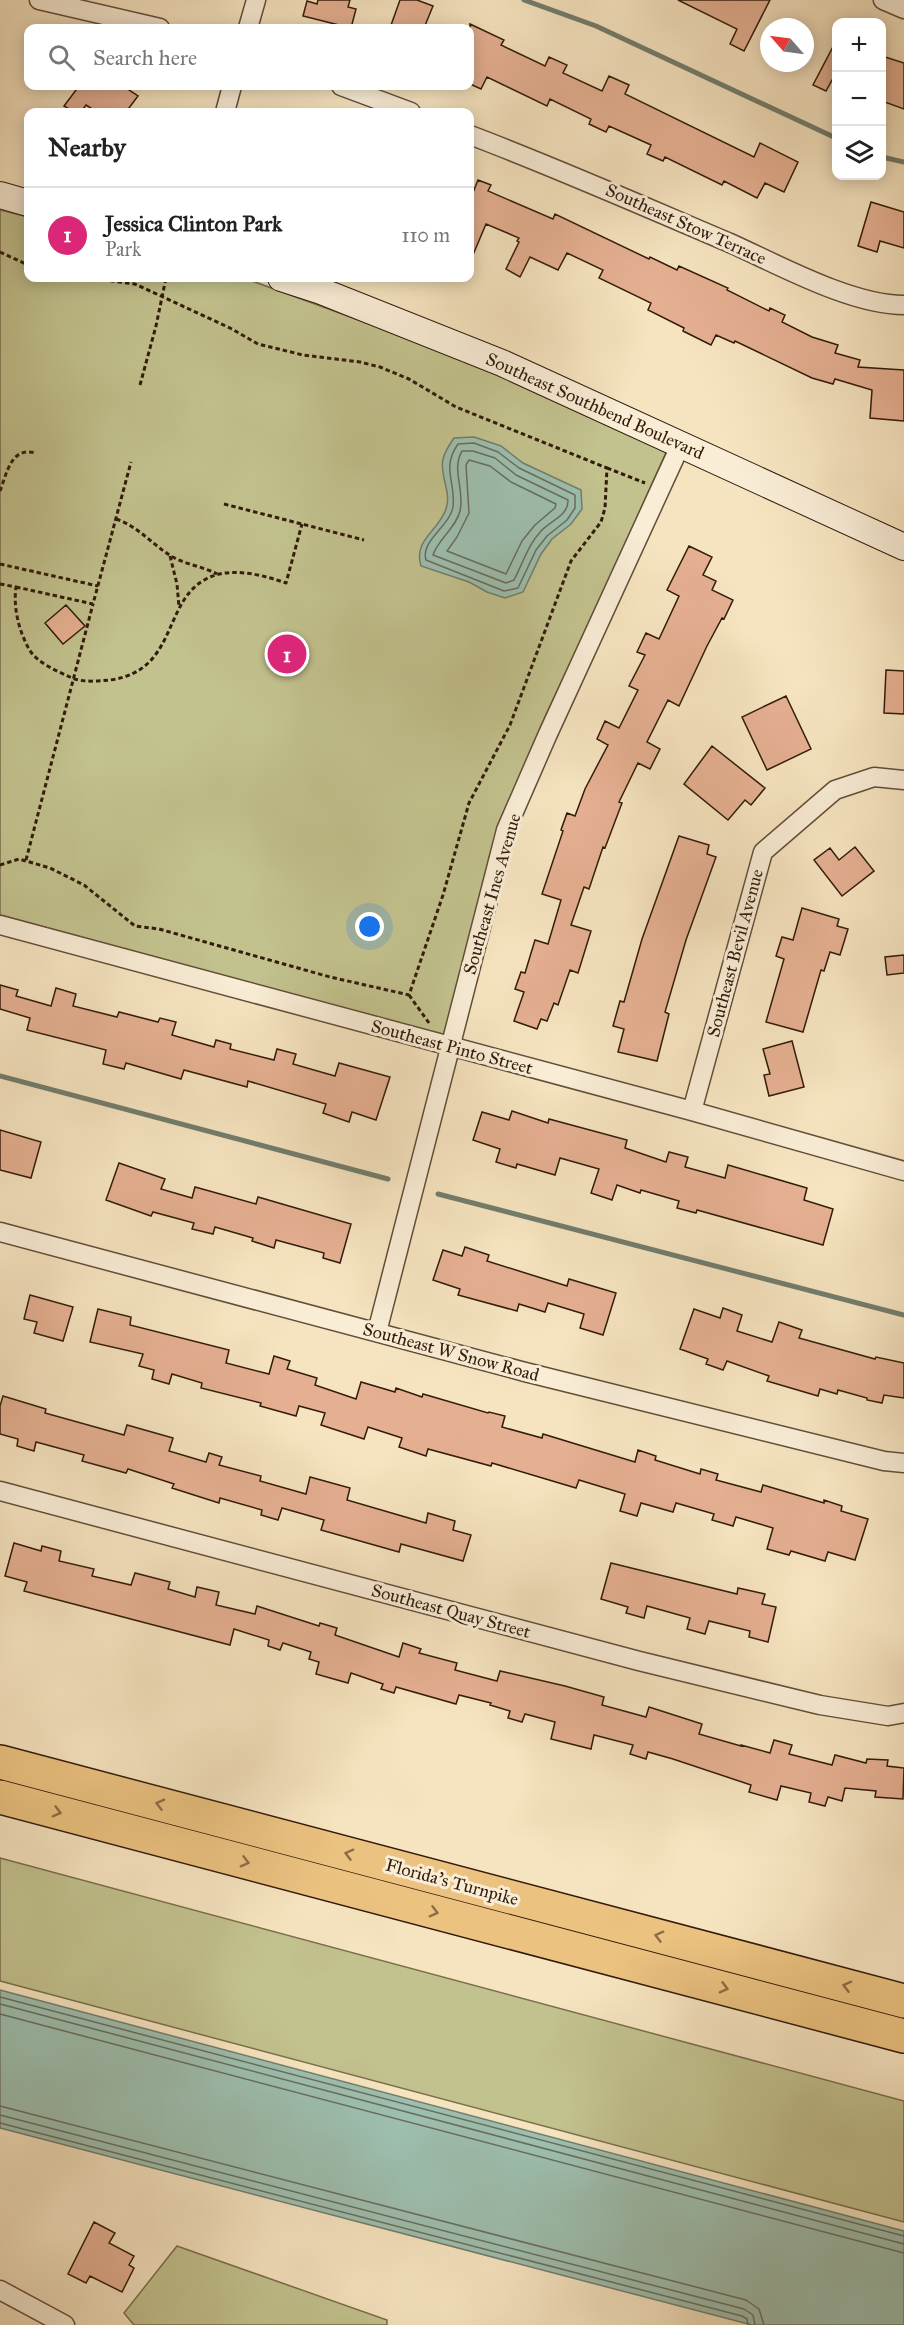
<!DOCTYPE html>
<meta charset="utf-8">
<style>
:root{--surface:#fff;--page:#f2f2f2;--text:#222;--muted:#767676;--line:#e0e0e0;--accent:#db2777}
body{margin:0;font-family:"IM FELL Great Primer",serif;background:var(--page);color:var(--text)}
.controls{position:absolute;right:18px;top:18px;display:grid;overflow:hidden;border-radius:12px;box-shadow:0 3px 15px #0003}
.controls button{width:54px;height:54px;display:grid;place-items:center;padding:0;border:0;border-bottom:2px solid var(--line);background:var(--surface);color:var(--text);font:30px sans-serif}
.compass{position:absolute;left:760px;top:18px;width:54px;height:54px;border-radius:50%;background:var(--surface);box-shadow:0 3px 15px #0003;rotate:298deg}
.you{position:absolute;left:370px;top:927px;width:21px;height:21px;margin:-15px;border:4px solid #fff;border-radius:50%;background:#1a73e8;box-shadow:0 0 0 9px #1a73e833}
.badge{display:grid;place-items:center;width:39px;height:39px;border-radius:50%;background:var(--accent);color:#fff;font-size:20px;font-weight:700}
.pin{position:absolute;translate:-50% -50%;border:3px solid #fff;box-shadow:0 2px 6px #0006}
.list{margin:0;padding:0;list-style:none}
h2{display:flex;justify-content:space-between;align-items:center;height:78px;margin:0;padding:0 24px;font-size:26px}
h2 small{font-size:20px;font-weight:400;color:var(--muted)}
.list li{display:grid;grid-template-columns:39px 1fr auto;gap:18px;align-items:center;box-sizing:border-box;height:96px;padding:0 24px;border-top:2px solid var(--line)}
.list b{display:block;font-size:22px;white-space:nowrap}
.list p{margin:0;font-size:20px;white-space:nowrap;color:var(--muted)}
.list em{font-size:20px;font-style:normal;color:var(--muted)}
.icon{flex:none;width:33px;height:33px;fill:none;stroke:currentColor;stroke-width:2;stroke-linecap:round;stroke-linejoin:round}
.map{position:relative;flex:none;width:904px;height:2325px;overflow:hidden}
.search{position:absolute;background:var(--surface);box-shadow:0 3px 15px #0003;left:24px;top:24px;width:450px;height:66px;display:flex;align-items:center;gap:15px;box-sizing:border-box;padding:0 21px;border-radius:12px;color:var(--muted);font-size:22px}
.panel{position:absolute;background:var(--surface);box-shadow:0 3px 15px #0003;left:24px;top:108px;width:450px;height:174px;border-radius:12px}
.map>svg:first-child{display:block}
.green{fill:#c2c28e;stroke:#7a6e4c;stroke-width:1.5}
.water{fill:#9dbfaf;stroke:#727d6d;stroke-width:1.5}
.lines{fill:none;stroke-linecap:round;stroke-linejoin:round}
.shore{stroke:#686d5d;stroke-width:1.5}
.stream{stroke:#727d6d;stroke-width:5}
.building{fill:#e5b092;stroke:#321b0b;stroke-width:1.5}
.street-casing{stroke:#634d38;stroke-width:21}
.secondary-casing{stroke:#321b0b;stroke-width:28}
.highway-casing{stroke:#321b0b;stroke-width:36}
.path{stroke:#321b0b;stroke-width:3;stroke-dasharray:4.5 3;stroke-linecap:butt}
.street{stroke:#f9edd6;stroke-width:18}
.secondary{stroke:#f9edd6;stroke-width:26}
.highway{stroke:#ebc280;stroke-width:33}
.oneway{stroke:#8e6e46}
.labels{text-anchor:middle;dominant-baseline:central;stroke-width:6;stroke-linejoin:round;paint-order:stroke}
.street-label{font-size:18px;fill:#321b0b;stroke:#f9edd6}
</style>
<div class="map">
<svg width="904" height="2325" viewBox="0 0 904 2325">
<rect width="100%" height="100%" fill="#f6e4c0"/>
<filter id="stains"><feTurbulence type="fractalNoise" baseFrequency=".00333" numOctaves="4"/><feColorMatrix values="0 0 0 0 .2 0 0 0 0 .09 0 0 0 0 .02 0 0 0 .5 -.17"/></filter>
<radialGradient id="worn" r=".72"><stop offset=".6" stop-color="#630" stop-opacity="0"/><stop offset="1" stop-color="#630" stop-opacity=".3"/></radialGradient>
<path class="green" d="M 0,210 L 28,217 L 28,278 L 244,278 L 443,351 L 668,448 L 604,591 L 545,717 L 511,796 L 490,854 L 445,1036 L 0,915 Z
M 0,1858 L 904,2101 L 904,2222 L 0,1981 Z
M 177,2246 L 387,2320 L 387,2325 L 134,2325 L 124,2313 Z"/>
<path class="water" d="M 474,437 L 501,446 L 523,463 L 581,490 L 582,509 L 571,524 L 552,539 L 541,554 L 523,592 L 505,598 L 487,592 L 469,582 L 421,566 C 413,540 438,532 446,509 C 452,493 439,474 443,459 C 445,451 450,444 454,438 Z
M 0,1990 L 904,2231 L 904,2325 L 752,2325 L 0,2128 Z"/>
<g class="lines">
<path class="shore" d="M 458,444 L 474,443 L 498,452 L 519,468 L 575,495 L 575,508 L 567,520 L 547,536 L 536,550 L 518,588 L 504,591 L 426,560 C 420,541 450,526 453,507 C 456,482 441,468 458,444 Z
M 473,451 L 495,458 L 516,475 L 568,500 C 569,515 550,521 541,531 C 528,545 523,563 514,580 L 506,583 L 433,555 C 438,539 456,528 460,511 C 465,490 451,470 462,451 Z
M 469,460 L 490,466 L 511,482 L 556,504 L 555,508 L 535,525 L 522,541 L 506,574 L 447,551 L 457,537 L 469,513 L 466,465 Z
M 0,1997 L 904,2236
M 0,2004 L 904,2244
M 0,2014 L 904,2253
M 0,2106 L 746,2300 L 759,2309 L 764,2325
M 0,2115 L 744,2309 L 753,2315 L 755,2325
M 0,2123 L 742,2316 L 747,2319 L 748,2325"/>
<path class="stream" d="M 524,0 L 596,26 L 836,138
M 882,157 L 904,162
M 0,1076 L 388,1179
M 438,1194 L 904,1315"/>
</g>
<path class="building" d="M 318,0 L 350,0 L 348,7 L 356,9 L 351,28 L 303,16 L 307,1 L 317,4 Z
M 400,0 L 417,0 L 433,6 L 424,28 L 390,28 Z
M 678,0 L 770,0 L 744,51 L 730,44 L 737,29 Z
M 470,24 L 504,40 L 501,45 L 545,66 L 549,57 L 567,65 L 563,73 L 602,91 L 609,76 L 629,85 L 625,94 L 754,157 L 760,143 L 798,162 L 784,192 L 765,183 L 757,198 L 724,181 L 722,185 L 665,157 L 663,161 L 647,154 L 651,145 L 609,126 L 606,132 L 589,124 L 591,119 L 550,99 L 547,106 L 487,77 L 481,89 L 470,84 Z
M 837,39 L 837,71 L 826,91 L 813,85 Z
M 882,56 L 904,63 L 904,109 L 882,101 Z
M 79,86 L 123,86 L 138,96 L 126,112 L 97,112 L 86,105 L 81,112 L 74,112 L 64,106 Z
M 478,180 L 491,185 L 488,191 L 553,219 L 555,214 L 649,259 L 650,257 L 677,270 L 679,266 L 728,288 L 727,290 L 769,311 L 770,308 L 785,315 L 782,322 L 812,337 L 838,345 L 835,353 L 860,360 L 858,367 L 904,370 L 904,421 L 870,418 L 872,390 L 835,379 L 833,384 L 812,378 L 735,341 L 734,343 L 716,335 L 711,345 L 683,331 L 684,328 L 648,310 L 651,303 L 599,278 L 603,270 L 567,253 L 558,270 L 530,257 L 520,277 L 506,269 L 519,242 L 517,241 L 519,238 L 486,224 L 470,262 L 470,200 Z
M 871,202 L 904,212 L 904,248 L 880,241 L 877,252 L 858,246 Z
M 689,546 L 712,557 L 703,575 L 716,581 L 712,590 L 733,600 L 724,619 L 722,618 L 707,646 L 679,706 L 668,700 L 647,742 L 660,749 L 650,769 L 638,763 L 619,802 L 622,803 L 605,848 L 603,847 L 589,889 L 584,887 L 571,925 L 591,931 L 578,973 L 570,970 L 558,1005 L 554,1003 L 547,1021 L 541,1019 L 537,1029 L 514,1021 L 524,992 L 515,989 L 521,972 L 525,973 L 535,940 L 548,944 L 561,900 L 542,894 L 563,831 L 561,830 L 567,813 L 575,816 L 585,789 L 608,745 L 597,739 L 605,721 L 619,728 L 638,690 L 629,686 L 645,655 L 637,652 L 646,633 L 659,639 L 679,596 L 667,590 Z
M 66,605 L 85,626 L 63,644 L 45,623 Z
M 886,670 L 904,671 L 904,714 L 884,713 Z
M 786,696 L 811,749 L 767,770 L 742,717 Z
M 712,746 L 765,788 L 751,805 L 745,800 L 728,820 L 684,784 Z
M 679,836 L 709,845 L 707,854 L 716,857 L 686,940 L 665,1012 L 669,1014 L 657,1061 L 618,1052 L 624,1029 L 613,1026 L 620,1001 L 624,1002 L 642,939 Z
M 855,847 L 874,871 L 842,896 L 814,860 L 830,848 L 839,860 Z
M 802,908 L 839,919 L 837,926 L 848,929 L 840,955 L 830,952 L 824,971 L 821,970 L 803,1032 L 766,1022 L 784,959 L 776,956 L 782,937 L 793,940 Z
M 904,955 L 904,973 L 887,975 L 885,957 Z
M 0,985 L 18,990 L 16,996 L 51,1006 L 56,988 L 76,994 L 73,1006 L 117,1017 L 119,1012 L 158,1022 L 160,1018 L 176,1022 L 172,1035 L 214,1047 L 216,1040 L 231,1044 L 230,1049 L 274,1060 L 277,1049 L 296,1054 L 293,1064 L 335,1076 L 339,1063 L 390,1077 L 376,1120 L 352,1112 L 349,1122 L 323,1113 L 326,1104 L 248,1081 L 247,1087 L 184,1070 L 181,1079 L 126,1063 L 124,1069 L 103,1064 L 106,1050 L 27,1030 L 30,1018 L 0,1009 Z
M 792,1041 L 804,1087 L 769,1096 L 764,1075 L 770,1074 L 763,1049 Z
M 512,1111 L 548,1123 L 549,1119 L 627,1140 L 625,1148 L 666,1162 L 669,1152 L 688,1157 L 685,1167 L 725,1178 L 728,1165 L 807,1188 L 804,1200 L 833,1209 L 823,1245 L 697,1210 L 696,1213 L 677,1208 L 679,1201 L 641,1190 L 640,1193 L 617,1185 L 612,1200 L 591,1193 L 599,1169 L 560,1158 L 555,1175 L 517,1164 L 516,1168 L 496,1162 L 500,1149 L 473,1140 L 482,1112 L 509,1120 Z
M 0,1130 L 41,1142 L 31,1178 L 0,1170 Z
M 119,1163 L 165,1179 L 161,1189 L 192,1198 L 195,1187 L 256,1204 L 258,1197 L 351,1224 L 340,1263 L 323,1258 L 324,1253 L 276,1240 L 274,1248 L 252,1241 L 253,1238 L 215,1227 L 213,1234 L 192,1229 L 194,1223 L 153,1212 L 151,1216 L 106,1200 Z
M 465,1247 L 489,1255 L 487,1261 L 567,1286 L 569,1279 L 616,1293 L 603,1335 L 580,1328 L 584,1314 L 548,1303 L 545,1312 L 519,1304 L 517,1311 L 458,1295 L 460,1289 L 433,1280 L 443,1250 L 462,1256 Z
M 30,1295 L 73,1307 L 63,1341 L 34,1333 L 37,1322 L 24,1319 Z
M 723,1308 L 742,1315 L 737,1331 L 772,1342 L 779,1322 L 802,1330 L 799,1338 L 875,1359 L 876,1357 L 904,1363 L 904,1398 L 884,1395 L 882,1403 L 867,1400 L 867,1398 L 838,1390 L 837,1394 L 820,1389 L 818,1396 L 767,1381 L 769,1376 L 727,1361 L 723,1370 L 706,1364 L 708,1359 L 680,1349 L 694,1309 L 720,1318 Z
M 98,1309 L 131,1317 L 130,1325 L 229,1350 L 226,1363 L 269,1374 L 274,1356 L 290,1361 L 287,1369 L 317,1378 L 315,1385 L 356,1399 L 361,1382 L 395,1392 L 396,1388 L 422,1397 L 423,1394 L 488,1413 L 489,1412 L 505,1416 L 502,1427 L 542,1438 L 543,1434 L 635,1462 L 638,1450 L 656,1456 L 655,1460 L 700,1474 L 701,1469 L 718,1474 L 716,1480 L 761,1492 L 763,1485 L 824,1503 L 824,1500 L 842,1506 L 841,1511 L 868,1519 L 855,1560 L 828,1552 L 825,1561 L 791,1551 L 789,1555 L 767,1549 L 773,1528 L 736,1517 L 733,1526 L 712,1520 L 714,1514 L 676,1503 L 673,1512 L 641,1503 L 637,1516 L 620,1511 L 625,1494 L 579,1480 L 576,1488 L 492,1463 L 491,1466 L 428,1449 L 426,1456 L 399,1447 L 402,1438 L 368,1427 L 364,1439 L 321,1425 L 325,1413 L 299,1406 L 296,1416 L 260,1406 L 261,1403 L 201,1388 L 202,1383 L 172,1374 L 169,1384 L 152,1379 L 154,1370 L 139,1366 L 143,1354 L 90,1342 Z
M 3,1396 L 46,1409 L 45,1413 L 124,1435 L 127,1425 L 173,1438 L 169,1451 L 206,1462 L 209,1453 L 222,1457 L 219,1465 L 261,1476 L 260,1481 L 306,1494 L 310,1477 L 350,1488 L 347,1500 L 426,1523 L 428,1513 L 455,1521 L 453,1530 L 471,1535 L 463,1561 L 401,1544 L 399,1552 L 321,1530 L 324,1520 L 282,1508 L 278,1520 L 261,1515 L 262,1510 L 220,1498 L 219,1503 L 172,1488 L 174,1484 L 128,1469 L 126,1473 L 82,1461 L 84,1455 L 36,1442 L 34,1451 L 17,1446 L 18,1439 L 0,1434 L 0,1406 Z
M 14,1543 L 41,1551 L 42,1546 L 61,1551 L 59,1561 L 94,1569 L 92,1576 L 131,1585 L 135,1573 L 170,1582 L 168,1589 L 195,1597 L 197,1587 L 219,1592 L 216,1605 L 255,1614 L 257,1606 L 319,1626 L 320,1623 L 337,1628 L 335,1635 L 399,1657 L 403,1643 L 421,1649 L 419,1653 L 457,1663 L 455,1670 L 497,1681 L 500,1671 L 565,1686 L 604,1697 L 602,1705 L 646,1717 L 649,1707 L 702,1724 L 699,1734 L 741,1746 L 741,1745 L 770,1753 L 774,1740 L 792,1745 L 789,1754 L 832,1765 L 835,1755 L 866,1763 L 867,1759 L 888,1760 L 887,1766 L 904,1768 L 903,1799 L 875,1797 L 876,1791 L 845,1788 L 842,1801 L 828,1797 L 825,1806 L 809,1802 L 811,1793 L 781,1786 L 777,1800 L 749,1792 L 751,1785 L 673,1759 L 648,1752 L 646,1759 L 630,1754 L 633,1745 L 594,1735 L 591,1749 L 551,1739 L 555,1722 L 525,1714 L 522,1722 L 508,1718 L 510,1711 L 490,1705 L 491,1703 L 459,1695 L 456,1704 L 396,1687 L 394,1693 L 381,1689 L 383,1684 L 351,1673 L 348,1683 L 316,1674 L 319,1662 L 309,1659 L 311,1652 L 283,1643 L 280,1650 L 268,1646 L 269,1640 L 234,1629 L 230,1645 L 43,1596 L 24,1591 L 27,1582 L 5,1576 Z
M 611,1563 L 737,1594 L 738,1588 L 765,1594 L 762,1604 L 776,1607 L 768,1642 L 749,1637 L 750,1631 L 709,1621 L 705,1634 L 687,1629 L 690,1618 L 647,1606 L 644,1618 L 626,1613 L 628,1607 L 601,1599 Z
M 94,2222 L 115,2233 L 109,2243 L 134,2256 L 129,2265 L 134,2268 L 122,2292 L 90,2276 L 86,2283 L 68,2274 Z"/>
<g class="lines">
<g class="street-casing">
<path id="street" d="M 39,0 L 160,28
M 883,0 L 904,9
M 248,28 L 256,0
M 341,86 L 411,112
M 225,112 L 232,86
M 470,135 C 557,168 643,206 730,243 C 779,265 851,305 904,305
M 0,925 L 692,1111 L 904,1171
M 692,1111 L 763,852 L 835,790 L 874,777 L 904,780
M 0,1232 L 525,1372 L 884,1461 L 904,1463
M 377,1332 L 506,830 L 547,736 L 681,444
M 0,1491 L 639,1661 L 820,1705 L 888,1716 L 904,1713
M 0,2290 L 65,2325"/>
</g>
<g class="secondary-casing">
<path id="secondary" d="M 0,195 L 28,203
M 281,278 L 321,291 L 502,363 L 904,547"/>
</g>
<g class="highway-casing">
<path id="highway" d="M 0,1762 L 904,2001
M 0,1797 L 904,2036"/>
</g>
<path class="path" d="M 0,252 L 28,265
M 140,385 L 156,326 L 166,278
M 607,468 L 645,483
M 0,491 C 7,473 11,446 36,453
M 224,504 L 364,540
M 116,519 C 137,526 150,542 168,554 C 182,564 202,566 217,574
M 170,556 L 177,584 L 179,607
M 0,564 L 98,586
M 0,584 L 16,587 C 13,608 19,631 29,649 C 37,663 55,670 70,677 C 82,683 97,681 110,680 C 178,671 162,602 206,579 C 230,566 263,575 286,583 L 302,524
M 16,587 L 93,604 L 131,462
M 26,860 L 93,604
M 0,865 L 19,859 L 50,868 L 84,885 L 135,926 L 159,929 L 330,977 L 409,995 L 443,895 L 469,803 L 510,725 L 571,561 L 601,522 L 605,508 L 607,468 L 456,407 L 409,379 L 380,367 L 360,362 L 303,355 L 258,344 L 230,328 L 135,284 L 90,278
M 409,995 L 429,1023"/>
<use href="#street" class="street"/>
<use href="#secondary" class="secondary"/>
<use href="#highway" class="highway"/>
</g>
<defs><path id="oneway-chevron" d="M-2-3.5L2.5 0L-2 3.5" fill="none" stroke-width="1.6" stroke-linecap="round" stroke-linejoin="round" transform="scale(1.5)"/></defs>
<g class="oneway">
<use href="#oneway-chevron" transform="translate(160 1804) rotate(-165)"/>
<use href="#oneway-chevron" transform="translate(57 1812) rotate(15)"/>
<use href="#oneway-chevron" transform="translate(349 1854) rotate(-165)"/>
<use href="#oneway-chevron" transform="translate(245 1862) rotate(15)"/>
<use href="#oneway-chevron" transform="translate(434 1912) rotate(15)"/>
<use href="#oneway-chevron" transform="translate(659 1936) rotate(-165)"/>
<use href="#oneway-chevron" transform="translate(847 1986) rotate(-165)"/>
<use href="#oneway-chevron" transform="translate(724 1988) rotate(15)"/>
</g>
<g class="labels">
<g class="street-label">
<text transform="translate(686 224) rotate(24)">Southeast Stow Terrace</text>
<text transform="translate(595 406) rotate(24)">Southeast Southbend Boulevard</text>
<text transform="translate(492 894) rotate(-74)">Southeast Ines Avenue</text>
<text transform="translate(735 953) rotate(-75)">Southeast Bevil Avenue</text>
<text transform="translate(452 1047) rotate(15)">Southeast Pinto Street</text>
<text transform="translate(451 1352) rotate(15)">Southeast W Snow Road</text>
<text transform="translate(451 1611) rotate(15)">Southeast Quay Street</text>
<text transform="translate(452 1882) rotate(15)">Florida's Turnpike</text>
</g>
</g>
<rect width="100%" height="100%" filter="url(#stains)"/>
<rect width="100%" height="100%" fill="url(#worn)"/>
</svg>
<div class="controls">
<button>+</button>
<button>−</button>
<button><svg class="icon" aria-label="layers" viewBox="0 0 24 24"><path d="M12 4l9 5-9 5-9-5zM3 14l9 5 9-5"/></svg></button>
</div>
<svg class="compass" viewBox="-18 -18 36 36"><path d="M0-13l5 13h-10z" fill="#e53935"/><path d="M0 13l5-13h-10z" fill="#767676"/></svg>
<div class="you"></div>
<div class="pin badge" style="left:287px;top:654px">1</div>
<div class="search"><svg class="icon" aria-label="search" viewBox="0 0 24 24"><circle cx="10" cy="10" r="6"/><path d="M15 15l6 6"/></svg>Search here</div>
<section class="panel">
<h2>Nearby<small></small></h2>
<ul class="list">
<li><span class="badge">1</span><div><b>Jessica Clinton Park</b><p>Park</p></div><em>110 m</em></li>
</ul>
</section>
</div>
